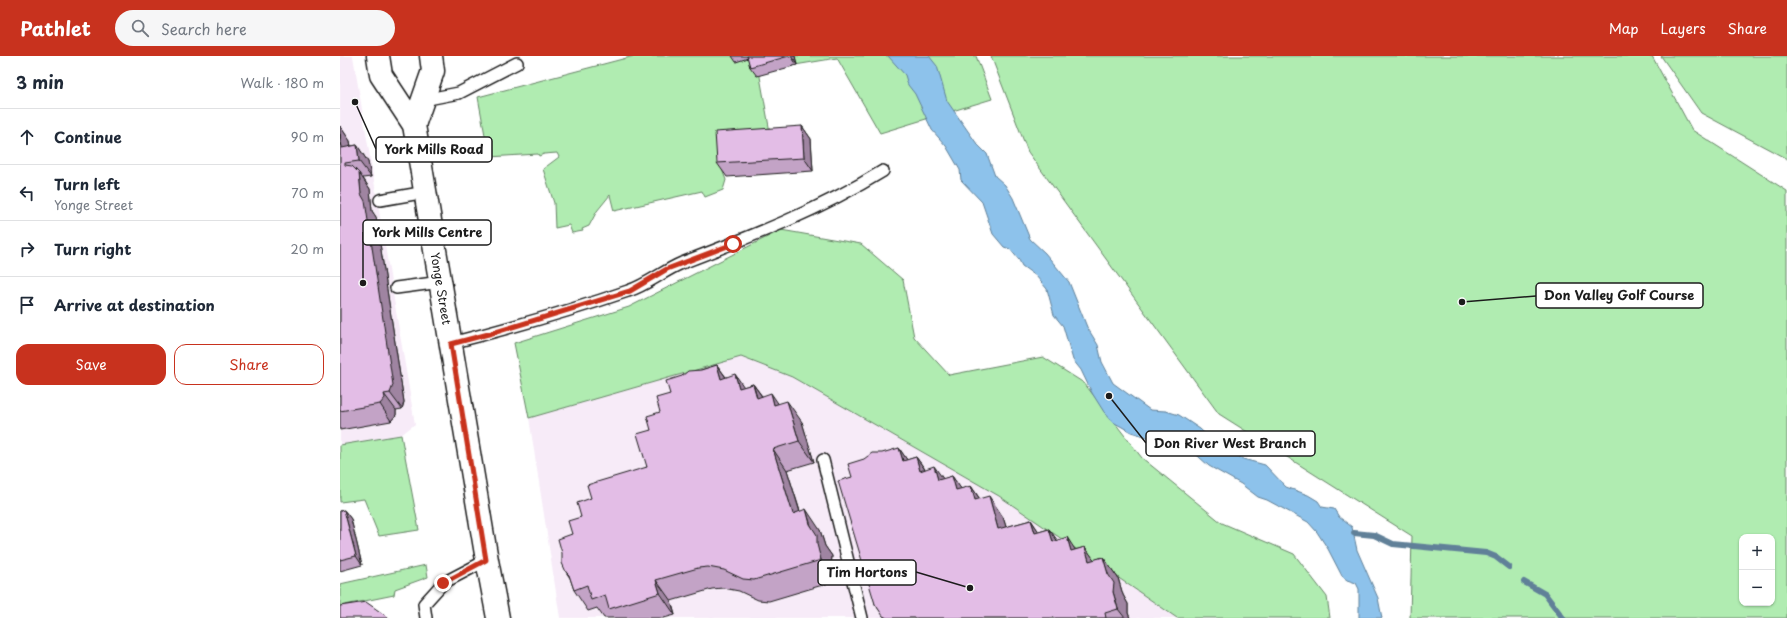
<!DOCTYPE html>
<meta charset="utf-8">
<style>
:root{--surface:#fff;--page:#f6f6f7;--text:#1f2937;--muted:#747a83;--line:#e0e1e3;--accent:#c8321e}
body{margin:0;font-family:"Playpen Sans",sans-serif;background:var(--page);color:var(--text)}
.controls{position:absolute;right:12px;bottom:12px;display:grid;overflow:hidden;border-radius:8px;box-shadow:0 1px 3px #0004}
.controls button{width:36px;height:36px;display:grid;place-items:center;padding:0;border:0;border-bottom:1px solid var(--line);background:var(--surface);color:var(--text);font:20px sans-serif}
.stop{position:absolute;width:12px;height:12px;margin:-9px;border:3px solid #c8321e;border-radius:50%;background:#fff}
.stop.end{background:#c8321e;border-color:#fff;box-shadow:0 1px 4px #0008}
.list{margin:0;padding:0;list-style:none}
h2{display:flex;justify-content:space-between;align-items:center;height:52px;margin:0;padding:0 16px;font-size:17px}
h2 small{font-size:13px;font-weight:400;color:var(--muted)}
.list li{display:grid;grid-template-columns:26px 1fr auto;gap:12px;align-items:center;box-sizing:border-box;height:56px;padding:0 16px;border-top:1px solid var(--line)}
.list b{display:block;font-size:15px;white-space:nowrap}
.list p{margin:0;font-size:13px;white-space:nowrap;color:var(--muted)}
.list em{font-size:13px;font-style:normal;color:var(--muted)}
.actions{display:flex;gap:8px;padding:12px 16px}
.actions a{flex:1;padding:9px 0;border:1px solid var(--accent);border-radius:12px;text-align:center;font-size:14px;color:var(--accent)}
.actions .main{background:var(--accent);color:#fff}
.icon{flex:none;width:22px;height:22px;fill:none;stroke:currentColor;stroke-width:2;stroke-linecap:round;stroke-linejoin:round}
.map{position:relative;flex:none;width:1447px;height:562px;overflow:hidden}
header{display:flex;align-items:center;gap:24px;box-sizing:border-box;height:56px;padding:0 20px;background:var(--accent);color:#fff}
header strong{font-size:19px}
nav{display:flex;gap:22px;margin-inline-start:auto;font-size:14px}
.search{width:280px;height:36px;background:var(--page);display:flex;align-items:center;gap:10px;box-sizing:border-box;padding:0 14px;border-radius:22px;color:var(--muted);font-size:15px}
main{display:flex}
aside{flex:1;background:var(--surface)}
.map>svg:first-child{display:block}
.built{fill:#f7ebf8}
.green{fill:#b0ecb1;stroke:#668466;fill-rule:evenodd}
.water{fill:#8dc2eb;stroke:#608098}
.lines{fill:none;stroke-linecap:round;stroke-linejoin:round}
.stream{stroke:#608098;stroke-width:6}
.service-casing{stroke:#1c1c1c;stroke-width:14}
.primary-casing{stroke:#1c1c1c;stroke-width:25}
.service{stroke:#fff;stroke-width:11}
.primary{stroke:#fff;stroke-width:22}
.wall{fill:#c3a3c6;stroke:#1c1c1c}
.shaded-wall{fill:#9f84a1;stroke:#1c1c1c}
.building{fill:#e3bde6;stroke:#1c1c1c}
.route{stroke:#c8321e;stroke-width:5}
.labels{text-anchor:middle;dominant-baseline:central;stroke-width:4;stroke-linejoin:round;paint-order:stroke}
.street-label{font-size:12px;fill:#1c1c1c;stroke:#fff}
.leader{fill:none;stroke:#1c1c1c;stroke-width:1.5}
.callout-dot{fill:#1c1c1c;stroke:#fff;stroke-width:1.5}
.callout{fill:#fff;stroke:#1c1c1c;stroke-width:1.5}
.callout-label{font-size:13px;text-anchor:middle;font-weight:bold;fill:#1c1c1c}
</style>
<header>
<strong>Pathlet</strong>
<div class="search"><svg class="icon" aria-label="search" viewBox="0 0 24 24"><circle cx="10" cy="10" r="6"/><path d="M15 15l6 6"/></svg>Search here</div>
<nav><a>Map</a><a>Layers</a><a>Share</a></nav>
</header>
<main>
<aside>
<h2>3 min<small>Walk · 180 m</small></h2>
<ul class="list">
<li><svg class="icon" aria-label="ahead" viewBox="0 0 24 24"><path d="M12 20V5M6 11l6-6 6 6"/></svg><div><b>Continue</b></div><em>90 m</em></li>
<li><svg class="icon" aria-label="left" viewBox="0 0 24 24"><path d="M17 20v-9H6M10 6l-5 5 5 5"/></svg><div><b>Turn left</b><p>Yonge Street</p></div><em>70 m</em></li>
<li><svg class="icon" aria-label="right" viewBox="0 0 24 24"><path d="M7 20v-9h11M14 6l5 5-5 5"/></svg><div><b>Turn right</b></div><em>20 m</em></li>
<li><svg class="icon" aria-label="arrive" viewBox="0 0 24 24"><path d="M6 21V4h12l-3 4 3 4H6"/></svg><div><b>Arrive at destination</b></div></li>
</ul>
<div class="actions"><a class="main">Save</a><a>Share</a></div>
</aside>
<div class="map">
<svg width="1447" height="562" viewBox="0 0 1447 562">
<rect width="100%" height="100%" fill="#fff"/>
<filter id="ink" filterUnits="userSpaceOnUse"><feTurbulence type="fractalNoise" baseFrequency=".025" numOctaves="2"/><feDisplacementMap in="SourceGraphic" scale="8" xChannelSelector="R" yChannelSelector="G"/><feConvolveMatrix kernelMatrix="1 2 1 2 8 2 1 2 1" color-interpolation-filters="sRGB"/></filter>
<g filter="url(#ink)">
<path class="built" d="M 0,0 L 13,0 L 75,368 L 61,379 L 0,389 Z
M 401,301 L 452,321 L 659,440 L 837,562 L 220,562 L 189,362 Z"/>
<path class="green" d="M 294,0 L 636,0 L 652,43 L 540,77 L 497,2 L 419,15 L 431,82 L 378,103 L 386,124 L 383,134 L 365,141 L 362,135 L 274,155 L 270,139 L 257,155 L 249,170 L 242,173 L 243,175 L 232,177 L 229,169 L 215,172 L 214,147 L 203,113 L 219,101 L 217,97 L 204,98 L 199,100 L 198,98 L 149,101 L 138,41 Z
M 651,0 L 1312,0 L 1352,74 L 1447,135 L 1447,562 L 1070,562 L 1072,480 L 879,358 L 688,96 ZM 1402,481 L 1432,481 L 1432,547 L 1402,547 Z
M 1321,0 L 1447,0 L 1447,103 L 1361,57 Z
M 441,174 L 521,188 L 563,224 L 574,281 L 609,319 L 703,301 L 744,327 L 802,402 L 882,467 L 954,498 L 987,541 L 990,562 L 837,562 L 659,440 L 452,321 L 401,301 L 189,362 L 174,287 L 289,251 Z
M 61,379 L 79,474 L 39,480 L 24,443 L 0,446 L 0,389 Z
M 86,509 L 88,521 L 55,533 L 54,539 L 0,550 L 0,528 Z"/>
<path class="water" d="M 548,0 L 589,0 L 597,10 L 607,45 L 637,88 L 647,98 L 655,120 L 665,129 L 673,142 L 690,183 L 705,197 L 729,226 L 747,271 L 758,289 L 762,306 L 773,327 L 810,354 L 826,355 L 839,359 L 860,373 L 875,387 L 903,403 L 925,409 L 946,431 L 968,439 L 978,445 L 982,451 L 994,453 L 999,461 L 1012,471 L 1017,494 L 1038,542 L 1042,562 L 1019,562 L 1019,533 L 1016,527 L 1007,524 L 1002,520 L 988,493 L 977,476 L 968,466 L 927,444 L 918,441 L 901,428 L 869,410 L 849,392 L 840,388 L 820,385 L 791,376 L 773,366 L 764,356 L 752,337 L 741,314 L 733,304 L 723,270 L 714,259 L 707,233 L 696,220 L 682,210 L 679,204 L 670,193 L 664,191 L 653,178 L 642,146 L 621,124 L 620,114 L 606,90 L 592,74 L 575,38 L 568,29 L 565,19 Z"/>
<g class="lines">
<path class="stream" d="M 1014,477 L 1034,479 L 1053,488 L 1146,497 L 1156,501 L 1169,511
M 1184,526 L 1205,538 L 1223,562"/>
<g class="service-casing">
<path id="service" d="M 83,44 L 119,37 L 177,7
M 40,144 L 86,136
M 56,232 L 101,226
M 111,287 C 170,272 230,255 288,235 C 307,229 323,215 342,207 C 410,181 480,154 543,115
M 483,404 L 522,562
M 86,562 L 84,548 L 103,527 L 147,504"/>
</g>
<g class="primary-casing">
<g id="primary">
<path id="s1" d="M 38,0 L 41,19 L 74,69 L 147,504 L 158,562"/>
<path d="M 74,69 L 93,15 L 91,0"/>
</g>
</g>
<use href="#service" class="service"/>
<use href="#primary" class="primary"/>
</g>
<path class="wall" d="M 392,0 L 455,0 L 457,9 L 417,20 L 410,11 L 408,2 L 396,6 Z
M 0,70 L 10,85 L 11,90 L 17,89 L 28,106 L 31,121 L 23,122 L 30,133 L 32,155 L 36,161 L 64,346 L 62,353 L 56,354 L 56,359 L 51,365 L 0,374 Z
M 462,70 L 471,83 L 473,115 L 387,121 L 377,107 Z
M 377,309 L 386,321 L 403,331 L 413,328 L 422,340 L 438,348 L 462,366 L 474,406 L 447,414 L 460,455 L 480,474 L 485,490 L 492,500 L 491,510 L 496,525 L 429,545 L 418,544 L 399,535 L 383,532 L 372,533 L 331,545 L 335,559 L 324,562 L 264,562 L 257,552 L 248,555 L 234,534 L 230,522 L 226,516 L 232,478 L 251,442 L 307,411 L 311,374 L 330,338 L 342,320 Z
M 559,392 L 567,404 L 576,401 L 585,413 L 603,423 L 612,420 L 621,433 L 631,430 L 640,443 L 663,461 L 666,471 L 691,464 L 699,476 L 709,473 L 717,484 L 735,494 L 745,491 L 754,504 L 763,501 L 778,522 L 783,539 L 788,548 L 788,557 L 790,562 L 545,562 L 535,548 L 512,421 Z
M 4,454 L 11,463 L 22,509 L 0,515 L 0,455 Z"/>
<path class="shaded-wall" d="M 451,0 L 455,0 L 457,9 Z
M 0,70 L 10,85 L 13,106 L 2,92 L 0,78 Z
M 462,70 L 471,83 L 473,115 L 464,102 Z
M 17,89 L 28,106 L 31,121 L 19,105 Z
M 19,117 L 30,133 L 32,155 L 36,161 L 64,346 L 62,353 L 50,337 L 21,138 Z
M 377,309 L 392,330 L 381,323 Z
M 395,318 L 410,340 L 399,332 Z
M 413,328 L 428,349 L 417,342 Z
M 431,337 L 446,359 L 434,349 Z
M 44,338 L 56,354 L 56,359 L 51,365 L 40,348 Z
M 447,345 L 462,366 L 474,406 L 459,385 Z
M 559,392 L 574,414 L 563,405 Z
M 433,393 L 447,414 L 467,479 L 453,458 Z
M 576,401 L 591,422 L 580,415 Z
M 594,410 L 609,431 L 598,424 Z
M 612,420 L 627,441 L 616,434 Z
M 631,430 L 645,451 L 635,444 Z
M 649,440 L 663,461 L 673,494 L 658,473 Z
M 466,453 L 480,474 L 485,490 L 492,500 L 491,510 L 496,525 L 481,504 Z
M 4,454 L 11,463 L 22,509 L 16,500 Z
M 691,464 L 705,485 L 695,477 Z
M 709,473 L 724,494 L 713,486 Z
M 727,481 L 741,503 L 731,495 Z
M 745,491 L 760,512 L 749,505 Z
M 763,501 L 778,522 L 783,539 L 788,548 L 788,557 L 790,562 L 785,562 L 778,553 Z
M 316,524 L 331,545 L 335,559 L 320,537 Z"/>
<path class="building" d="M 407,0 L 449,0 L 410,11 Z
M 462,70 L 464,102 L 377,107 L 375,76 Z
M 0,78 L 2,92 L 17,89 L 19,105 L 5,107 L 5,109 L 12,110 L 19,117 L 21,138 L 25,145 L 53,329 L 50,337 L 44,338 L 45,342 L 40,348 L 0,355 Z
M 377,309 L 381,323 L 395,318 L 399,332 L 413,328 L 417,342 L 431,337 L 434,349 L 447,345 L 459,385 L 433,393 L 453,458 L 466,453 L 470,468 L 477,479 L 477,488 L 481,504 L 414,524 L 403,523 L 384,514 L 368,511 L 358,512 L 316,524 L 320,537 L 269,553 L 265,539 L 251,544 L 247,529 L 234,534 L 229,519 L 226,516 L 222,507 L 222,497 L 218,483 L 232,478 L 228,465 L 241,461 L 237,447 L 251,442 L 247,429 L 307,411 L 297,378 L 311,374 L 307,360 L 320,356 L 316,342 L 330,338 L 326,325 L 342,320 L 348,315 L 361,314 Z
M 559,392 L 563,405 L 576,401 L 580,415 L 594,410 L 598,424 L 612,420 L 616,434 L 631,430 L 635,444 L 649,440 L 658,473 L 691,464 L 695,477 L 709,473 L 713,486 L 727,481 L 731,495 L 745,491 L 749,505 L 763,501 L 768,518 L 774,527 L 773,536 L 778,553 L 765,557 L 766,562 L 547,562 L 543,560 L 535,548 L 498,425 L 512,421 L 508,408 L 524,403 L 532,397 L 542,397 Z
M 4,454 L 16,500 L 0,504 L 0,455 Z
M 26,546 L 49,562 L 0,562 L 0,550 Z"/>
</g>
<g class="lines" filter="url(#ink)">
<path class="route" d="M 103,527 L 146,504 L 111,288 L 156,276 L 290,235 L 327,213 L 393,188"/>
</g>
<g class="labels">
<g class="street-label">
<text stroke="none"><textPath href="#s1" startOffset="245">Yonge Street</textPath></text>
</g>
</g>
<path class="leader" d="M15 46L36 93M23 227L23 176M1122 246L1196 240M769 340L806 387M630 532L576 516"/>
<g class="callout-dot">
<circle cx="15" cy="46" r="4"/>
<circle cx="23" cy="227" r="4"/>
<circle cx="1122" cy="246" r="4"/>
<circle cx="769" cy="340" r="4"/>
<circle cx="630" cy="532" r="4"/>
</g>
<g class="callout">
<rect x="36" y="81" width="116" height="25" rx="4"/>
<rect x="23" y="164" width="128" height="25" rx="4"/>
<rect x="1196" y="227" width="167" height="25" rx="4"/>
<rect x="806" y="375" width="169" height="25" rx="4"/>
<rect x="478" y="504" width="98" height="25" rx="4"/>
</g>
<g class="callout-label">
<text x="94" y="98">York Mills Road</text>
<text x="87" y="181">York Mills Centre</text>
<text x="1279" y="244">Don Valley Golf Course</text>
<text x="890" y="392">Don River West Branch</text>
<text x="527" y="521">Tim Hortons</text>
</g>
</svg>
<div class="controls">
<button>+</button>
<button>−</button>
</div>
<div class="stop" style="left:393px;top:188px"></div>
<div class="stop end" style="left:103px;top:527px"></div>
</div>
</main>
